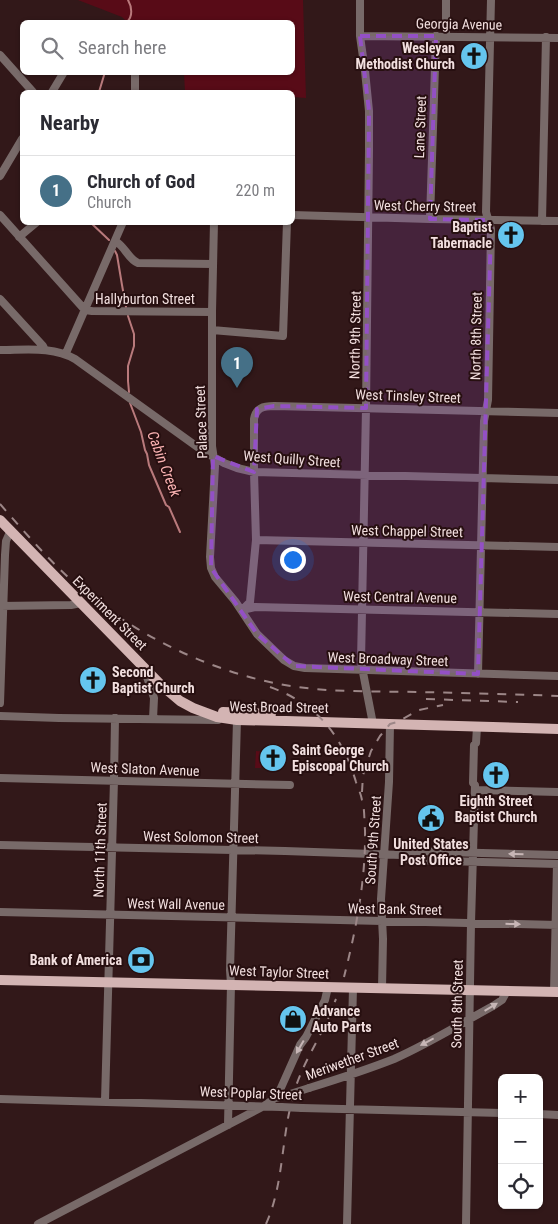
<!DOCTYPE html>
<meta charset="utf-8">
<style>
:root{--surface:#fff;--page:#f7f7f7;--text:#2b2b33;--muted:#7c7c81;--line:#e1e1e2;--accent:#457087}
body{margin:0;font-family:"Roboto Condensed",sans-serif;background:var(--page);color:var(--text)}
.controls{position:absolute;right:15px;bottom:15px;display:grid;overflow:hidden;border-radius:8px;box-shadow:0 1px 4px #0004}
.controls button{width:45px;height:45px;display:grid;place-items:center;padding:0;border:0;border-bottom:1px solid var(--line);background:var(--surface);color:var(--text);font:25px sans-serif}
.you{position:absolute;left:292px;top:559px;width:18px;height:18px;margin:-12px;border:4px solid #fff;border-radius:50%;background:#1a73e8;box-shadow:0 0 0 8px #1a73e833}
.badge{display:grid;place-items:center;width:32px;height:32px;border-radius:50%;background:var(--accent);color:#fff;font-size:16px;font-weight:700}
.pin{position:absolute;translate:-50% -41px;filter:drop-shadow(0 1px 2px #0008)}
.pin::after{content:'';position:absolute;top:26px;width:18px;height:15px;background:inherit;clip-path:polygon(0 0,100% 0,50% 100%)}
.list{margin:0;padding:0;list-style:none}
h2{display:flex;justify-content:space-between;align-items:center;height:65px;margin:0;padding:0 20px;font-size:21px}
h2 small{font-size:16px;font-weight:400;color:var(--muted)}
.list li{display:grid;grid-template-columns:32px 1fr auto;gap:15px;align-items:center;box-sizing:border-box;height:70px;padding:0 20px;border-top:1px solid var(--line)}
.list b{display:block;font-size:19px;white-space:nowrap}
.list p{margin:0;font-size:16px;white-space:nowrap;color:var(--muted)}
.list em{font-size:16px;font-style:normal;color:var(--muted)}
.icon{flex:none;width:28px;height:28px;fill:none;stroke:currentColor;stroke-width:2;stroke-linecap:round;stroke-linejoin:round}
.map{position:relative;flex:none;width:558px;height:1224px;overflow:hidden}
.search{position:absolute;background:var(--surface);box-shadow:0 1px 4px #0004;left:20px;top:20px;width:275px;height:55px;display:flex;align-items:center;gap:12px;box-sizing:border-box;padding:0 18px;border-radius:8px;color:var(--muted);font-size:19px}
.panel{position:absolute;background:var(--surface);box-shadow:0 1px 4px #0004;left:20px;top:90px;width:275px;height:135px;border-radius:8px}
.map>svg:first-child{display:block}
.green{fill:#580b17}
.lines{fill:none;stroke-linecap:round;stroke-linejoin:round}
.stream{stroke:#b97a7c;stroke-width:2}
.minor{stroke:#786a69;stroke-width:8}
.major{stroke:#d3b4b3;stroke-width:10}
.rail{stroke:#9c8687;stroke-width:2;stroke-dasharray:9 9;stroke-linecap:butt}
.minor-bridge{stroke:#786a69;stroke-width:8}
.oneway{fill:#c7b6b6}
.marked{fill:#9350c5;fill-opacity:0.2;stroke:#9350c5;stroke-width:4;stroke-dasharray:10 6;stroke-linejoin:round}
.labels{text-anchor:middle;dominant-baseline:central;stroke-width:4;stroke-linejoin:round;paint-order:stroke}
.street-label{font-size:14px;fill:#f2dfdf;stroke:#270f10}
.poi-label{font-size:14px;font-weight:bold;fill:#f2dfdf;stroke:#270f10;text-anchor:end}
.water-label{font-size:15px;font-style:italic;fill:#fab2b2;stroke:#270f10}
</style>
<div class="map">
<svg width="558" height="1224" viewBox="0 0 558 1224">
<rect width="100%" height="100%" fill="#321819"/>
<path class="green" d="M 78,0 L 303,0 L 306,98 L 293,97 L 292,92 L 185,92 L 184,73 L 292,72 L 292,22 L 127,22 L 122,17 Z
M 256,751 L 267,752 L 266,765 L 262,765 L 261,768 L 255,768 Z"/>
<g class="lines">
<path class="stream" d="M 127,22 C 133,16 132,7 128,0
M 99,92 L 105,72
M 90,222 L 109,240
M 115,251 L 117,255 L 122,285 L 126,307
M 128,316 L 134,334 L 134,346 L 128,366 L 128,381 L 129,392
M 130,403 L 141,432 L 145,450 L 147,454 L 149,465 L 166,505 L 169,507 L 180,532"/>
<path class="minor" d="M 360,0 L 360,36 L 365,71 L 369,111 L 369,151 L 366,408 L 361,662 L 373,724
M 360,36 L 558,38
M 446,36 L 446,0
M 0,55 L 33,92
M 52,92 L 64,72
M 135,92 L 135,74
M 0,176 L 22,139
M 0,215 L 85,310 L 92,311 L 212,312
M 292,215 L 430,219 L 558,221
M 430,219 L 436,36
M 542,221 L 546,37
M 214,222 L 212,312 L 212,446 L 215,466 L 210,557 L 211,568 L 215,577 L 235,601 L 257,634 L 284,660 L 294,666 L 305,668 L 558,676
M 19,237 L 37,222
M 115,241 C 125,246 128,259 138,263 L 213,264
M 0,299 L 43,346 L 45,350
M 212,330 L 283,336 L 287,222
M 0,350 C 25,350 53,346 75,359 L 203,451 L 224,463 L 237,468 L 254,472 L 558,480
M 66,353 L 123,222
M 256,540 L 558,547
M 0,606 L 71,605 L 81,603
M 242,610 L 250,602 L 256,540 L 254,472 L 254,419 C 256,408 263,406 274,406 L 558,413
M 242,610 L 255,607 L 558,614
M 144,668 L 154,698 L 153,719
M 478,674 L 484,421 L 488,400 L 491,229 L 486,212 L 491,0
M 0,703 L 5,555 L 6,541 L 10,532
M 0,716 L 59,718 L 218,720
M 0,778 L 290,785
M 475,790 L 558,792
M 0,845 L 285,851 L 401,855 L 409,851 L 558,855
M 401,855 L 409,860 L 558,864
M 0,912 L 558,925
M 382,988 L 383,939 L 381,899 L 389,782 L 390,724
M 554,992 L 557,864
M 309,1088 C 338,1079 366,1070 394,1059 C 428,1044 460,1024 493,1006 L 502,1000 L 507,991
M 275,1098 L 280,1090 L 300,1045 L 306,1037 L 325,1000 L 328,987
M 0,1099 L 281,1107
M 105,1101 L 114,780 L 115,718
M 302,1108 L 502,1113
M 539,1114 L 558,1115
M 228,1125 L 231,984 L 230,970 L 237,720 L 232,720
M 38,1224 L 264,1106 L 275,1098 L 284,1096
M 347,1224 L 353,988
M 466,1224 L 471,923 L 475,785 L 473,783 L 474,745 L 476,743 L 477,727"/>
<path class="major" d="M 0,520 L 160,684 L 180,701 L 193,708 L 217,717 L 237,720 L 286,721 L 558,729
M 223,712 L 271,714
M 0,980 L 558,992"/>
<path class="rail" d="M 0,504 C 29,537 56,569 90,596 C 143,638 208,669 274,683 C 321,693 370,691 418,692 C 464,693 511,694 558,696
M 270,687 C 317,704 342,735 356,782 C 358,788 361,794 362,800 C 365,810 364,820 365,830 C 366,879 356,930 344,977
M 426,699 L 518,702
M 362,792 L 363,775 L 371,751 L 380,736 L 390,724 L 397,722 L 419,710 L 443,705
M 266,1224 C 284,1184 281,1138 293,1097 C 299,1071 313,1050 324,1027 C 329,1018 332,1008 336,999"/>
<path class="minor-bridge" d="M 284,1096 L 309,1088
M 281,1107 L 302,1108"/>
</g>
<defs><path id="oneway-solid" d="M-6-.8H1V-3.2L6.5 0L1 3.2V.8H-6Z" transform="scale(1.25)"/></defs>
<g class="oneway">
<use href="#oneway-solid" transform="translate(516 854) rotate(-179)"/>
<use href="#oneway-solid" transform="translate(513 924) rotate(1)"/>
<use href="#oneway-solid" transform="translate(491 1007) rotate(-31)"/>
<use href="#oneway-solid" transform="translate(427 1042) rotate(152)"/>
<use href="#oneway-solid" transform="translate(300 1047) rotate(120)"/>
</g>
<path class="marked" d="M 360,36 L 436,36 L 430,219 L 488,220 L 491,229 L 478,674 L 294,666 L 257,634 L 211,568 L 213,456 L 254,472 L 257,409 L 274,406 L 366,408 L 369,111 Z"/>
<defs>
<g id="church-disc" transform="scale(1.4375)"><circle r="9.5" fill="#65c5ee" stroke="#270f10"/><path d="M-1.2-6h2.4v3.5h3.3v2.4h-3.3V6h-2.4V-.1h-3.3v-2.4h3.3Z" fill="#111"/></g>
<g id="civic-disc" transform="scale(1.4375)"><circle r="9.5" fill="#65c5ee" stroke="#270f10"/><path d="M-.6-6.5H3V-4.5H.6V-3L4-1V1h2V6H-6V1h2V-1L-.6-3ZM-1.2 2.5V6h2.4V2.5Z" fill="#111"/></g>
<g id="bank-disc" transform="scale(1.4375)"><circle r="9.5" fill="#65c5ee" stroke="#270f10"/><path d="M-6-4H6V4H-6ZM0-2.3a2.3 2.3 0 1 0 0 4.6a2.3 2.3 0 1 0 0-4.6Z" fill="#111"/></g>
<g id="shop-disc" transform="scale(1.4375)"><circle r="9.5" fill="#65c5ee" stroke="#270f10"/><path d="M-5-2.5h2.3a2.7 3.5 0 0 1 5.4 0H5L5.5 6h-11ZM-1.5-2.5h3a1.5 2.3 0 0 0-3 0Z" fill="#111"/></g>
</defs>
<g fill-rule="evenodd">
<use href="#church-disc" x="474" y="56"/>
<use href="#church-disc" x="511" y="235"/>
<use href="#church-disc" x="93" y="680"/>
<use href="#church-disc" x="273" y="758"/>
<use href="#church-disc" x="496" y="775"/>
<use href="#civic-disc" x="431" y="818"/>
<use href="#bank-disc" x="141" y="960"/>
<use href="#shop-disc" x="293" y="1019"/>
</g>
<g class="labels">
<g class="street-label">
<text transform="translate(459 24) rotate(1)">Georgia Avenue</text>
<text transform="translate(420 127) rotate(-88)">Lane Street</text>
<text transform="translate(425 206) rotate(1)">West Cherry Street</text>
<text x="145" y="299">Hallyburton Street</text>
<text transform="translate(355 335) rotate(-89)">North 9th Street</text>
<text transform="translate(476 336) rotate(-89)">North 8th Street</text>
<text transform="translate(408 396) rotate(2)">West Tinsley Street</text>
<text transform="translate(201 422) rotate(-92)">Palace Street</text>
<text transform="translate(292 459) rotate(4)">West Quilly Street</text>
<text transform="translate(407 531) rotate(1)">West Chappel Street</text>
<text transform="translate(400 597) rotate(1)">West Central Avenue</text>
<text transform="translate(110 613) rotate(45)">Experiment Street</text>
<text transform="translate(388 659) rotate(2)">West Broadway Street</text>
<text transform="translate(279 707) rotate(1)">West Broad Street</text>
<text transform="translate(145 769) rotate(2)">West Slaton Avenue</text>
<text transform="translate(201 837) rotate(1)">West Solomon Street</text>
<text transform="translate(373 840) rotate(-86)">South 9th Street</text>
<text transform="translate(100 850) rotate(-88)">North 11th Street</text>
<text transform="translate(176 904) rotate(1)">West Wall Avenue</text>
<text transform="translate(395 909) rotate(1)">West Bank Street</text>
<text transform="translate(279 972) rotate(2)">West Taylor Street</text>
<text transform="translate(457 1004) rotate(-89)">South 8th Street</text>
<text transform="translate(352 1059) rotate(-20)">Meriwether Street</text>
<text transform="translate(251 1093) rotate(2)">West Poplar Street</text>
</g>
<g class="poi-label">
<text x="455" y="48">Wesleyan<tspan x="455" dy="16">Methodist Church</tspan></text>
<text x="492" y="227">Baptist<tspan x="492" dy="16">Tabernacle</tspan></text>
<text x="112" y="672" text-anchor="start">Second<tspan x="112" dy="16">Baptist Church</tspan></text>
<text x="292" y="750" text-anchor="start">Saint George<tspan x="292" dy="16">Episcopal Church</tspan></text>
<text x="496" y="801" text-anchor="middle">Eighth Street<tspan x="496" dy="16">Baptist Church</tspan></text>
<text x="431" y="844" text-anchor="middle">United States<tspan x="431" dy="16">Post Office</tspan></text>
<text x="122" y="960">Bank of America</text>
<text x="312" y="1011" text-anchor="start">Advance<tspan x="312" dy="16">Auto Parts</tspan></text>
</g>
<g class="water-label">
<text transform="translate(164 464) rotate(69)">Cabin Creek</text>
</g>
</g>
</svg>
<div class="controls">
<button>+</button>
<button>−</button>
<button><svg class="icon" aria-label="locate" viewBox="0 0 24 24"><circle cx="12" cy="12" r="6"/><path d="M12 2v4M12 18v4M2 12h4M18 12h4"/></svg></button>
</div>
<div class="you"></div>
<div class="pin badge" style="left:237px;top:388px">1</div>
<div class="search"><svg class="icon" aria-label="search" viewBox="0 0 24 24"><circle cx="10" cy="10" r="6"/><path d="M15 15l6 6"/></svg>Search here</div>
<section class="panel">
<h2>Nearby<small></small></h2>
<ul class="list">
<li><span class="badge">1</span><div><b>Church of God</b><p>Church</p></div><em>220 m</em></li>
</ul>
</section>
</div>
